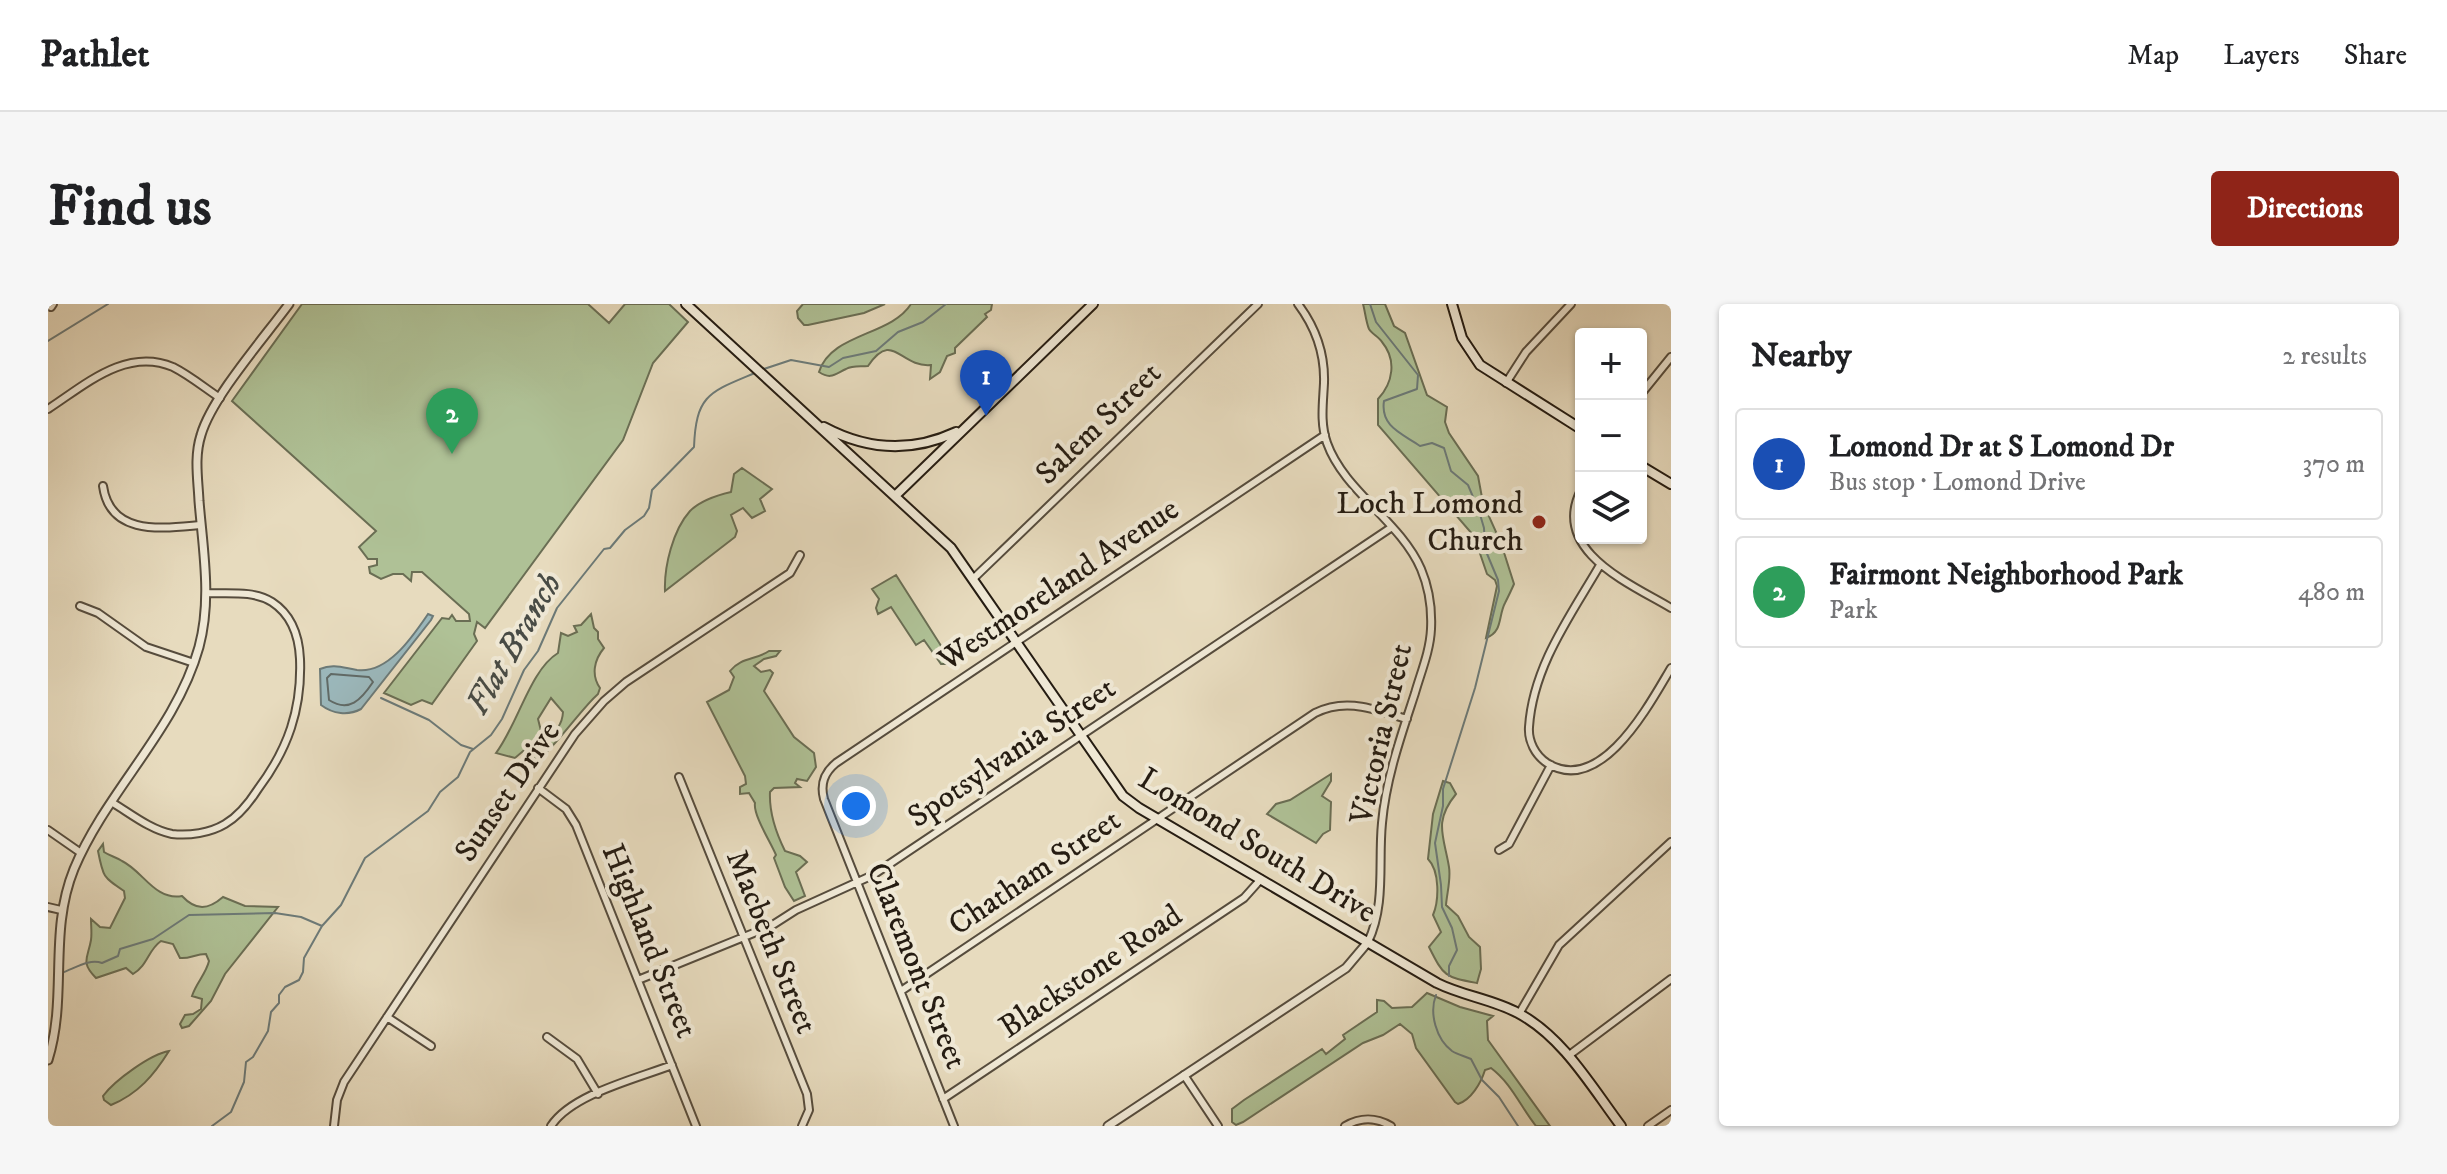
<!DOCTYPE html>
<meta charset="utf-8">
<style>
:root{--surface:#fff;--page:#f6f6f6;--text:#202124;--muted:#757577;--line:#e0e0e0;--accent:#8f2418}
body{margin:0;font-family:"IM FELL DW Pica",serif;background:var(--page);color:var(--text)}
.controls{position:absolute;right:24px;top:24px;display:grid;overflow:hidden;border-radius:8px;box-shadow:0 2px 6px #0004}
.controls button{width:72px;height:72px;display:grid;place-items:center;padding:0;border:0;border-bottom:2px solid var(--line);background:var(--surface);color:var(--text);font:40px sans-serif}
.you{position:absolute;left:808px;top:502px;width:28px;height:28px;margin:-20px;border:6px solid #fff;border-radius:50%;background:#1a73e8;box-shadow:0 0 0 12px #1a73e833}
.badge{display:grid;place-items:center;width:52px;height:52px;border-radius:50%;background:var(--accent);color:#fff;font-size:26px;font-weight:700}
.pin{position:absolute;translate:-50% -66px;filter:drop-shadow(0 2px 4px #0008)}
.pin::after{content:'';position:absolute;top:42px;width:28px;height:24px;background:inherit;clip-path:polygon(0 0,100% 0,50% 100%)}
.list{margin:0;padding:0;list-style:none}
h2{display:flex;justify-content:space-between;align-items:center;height:104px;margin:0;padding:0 32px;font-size:34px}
h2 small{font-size:26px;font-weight:400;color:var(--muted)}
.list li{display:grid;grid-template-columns:52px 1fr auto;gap:24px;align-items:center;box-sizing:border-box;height:112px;margin:0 16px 16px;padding:0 16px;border:2px solid var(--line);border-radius:8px}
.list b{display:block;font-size:30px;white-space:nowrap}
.list p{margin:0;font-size:26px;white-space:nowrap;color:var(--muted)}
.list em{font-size:26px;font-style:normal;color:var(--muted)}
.icon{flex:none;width:44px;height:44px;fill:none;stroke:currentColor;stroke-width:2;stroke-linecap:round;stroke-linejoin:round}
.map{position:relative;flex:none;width:1623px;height:822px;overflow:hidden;border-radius:8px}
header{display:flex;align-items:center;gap:48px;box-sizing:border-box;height:112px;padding:0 40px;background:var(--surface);border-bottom:2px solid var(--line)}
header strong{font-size:38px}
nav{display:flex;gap:44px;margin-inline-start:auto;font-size:28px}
.intro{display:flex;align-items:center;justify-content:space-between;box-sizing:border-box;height:192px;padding:0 48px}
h1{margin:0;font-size:56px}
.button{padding:20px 36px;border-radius:8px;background:var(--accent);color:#fff;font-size:28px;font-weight:700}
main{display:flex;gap:48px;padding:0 48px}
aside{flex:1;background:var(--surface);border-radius:8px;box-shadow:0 2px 6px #0004}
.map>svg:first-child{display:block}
.green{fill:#afc196;stroke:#6a6e54;stroke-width:2}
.water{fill:#9bb8bc;stroke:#6c7a78;stroke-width:2}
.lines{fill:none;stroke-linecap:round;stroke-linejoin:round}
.shore{stroke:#606a67;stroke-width:2}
.stream{stroke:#6c7a78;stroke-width:2}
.minor-casing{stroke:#564c3d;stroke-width:10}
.tertiary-casing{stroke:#564c3d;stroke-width:11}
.secondary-casing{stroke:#251c12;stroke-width:12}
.minor{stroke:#efe8d5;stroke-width:6}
.tertiary{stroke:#efe8d5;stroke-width:7}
.secondary{stroke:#efe8d5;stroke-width:8}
.poi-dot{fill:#8f2418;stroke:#efe8d5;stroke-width:3}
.labels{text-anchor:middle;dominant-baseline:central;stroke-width:8;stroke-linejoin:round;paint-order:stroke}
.street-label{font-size:32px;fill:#251c12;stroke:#efe8d5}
.poi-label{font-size:32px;fill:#251c12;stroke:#efe8d5;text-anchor:end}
.water-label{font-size:34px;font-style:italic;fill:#484b45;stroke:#efe8d5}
</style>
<header>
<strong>Pathlet</strong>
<nav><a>Map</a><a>Layers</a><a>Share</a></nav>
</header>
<div class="intro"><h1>Find us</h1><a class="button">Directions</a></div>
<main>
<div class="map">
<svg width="1623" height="822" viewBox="0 0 1623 822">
<rect width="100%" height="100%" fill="#e7dbbe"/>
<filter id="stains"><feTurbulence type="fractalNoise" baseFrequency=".0025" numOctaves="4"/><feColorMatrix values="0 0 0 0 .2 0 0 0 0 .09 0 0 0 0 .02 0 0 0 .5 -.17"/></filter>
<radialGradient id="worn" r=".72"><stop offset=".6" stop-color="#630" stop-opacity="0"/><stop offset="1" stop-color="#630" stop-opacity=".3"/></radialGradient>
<path class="green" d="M 254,0 L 540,0 L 561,19 L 577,0 L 621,0 L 640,18 L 605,59 L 575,136 L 437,324 L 429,318 L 426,330 L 429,337 L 384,400 L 374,396 L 363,401 L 336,389 L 394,314 L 401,315 L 404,311 L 408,317 L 422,317 L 421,310 L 374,268 L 364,268 L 363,277 L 355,270 L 345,270 L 333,275 L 322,269 L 321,263 L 329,261 L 329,255 L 320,255 L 311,243 L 328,227 L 184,97 Z
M 755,0 L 837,0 L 816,9 L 760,21 L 756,21 L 750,14 L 749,7 Z
M 863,0 L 944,0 L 943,6 L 937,10 L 939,13 L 907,44 L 907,49 L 899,52 L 892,68 L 882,75 L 883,61 C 852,64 845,25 820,62 C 813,63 805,61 798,65 C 787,70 783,76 771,68 C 783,29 843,32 863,0 Z
M 1315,0 L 1337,0 L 1346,22 L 1357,29 L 1379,91 L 1399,103 L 1397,118 L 1401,129 L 1430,172 L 1435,199 L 1453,239 L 1466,280 C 1463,287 1460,293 1457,299 C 1450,312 1455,328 1438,334 L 1449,282 L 1447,276 L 1439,270 L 1426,232 L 1330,121 L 1330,95 C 1345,79 1349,56 1334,38 C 1331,33 1324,30 1321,25 C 1318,18 1317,7 1315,0 Z
M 694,164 L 724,185 L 712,195 L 717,207 L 704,214 L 695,204 L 683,211 L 689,227 L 687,233 L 617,287 C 616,262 625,226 642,207 C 652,197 670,191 683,188 L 686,170 Z
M 848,271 L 904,359 L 902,360 L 893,360 L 876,336 L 868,341 L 843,303 L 830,310 L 828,304 L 831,295 L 824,285 Z
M 543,310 L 546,324 L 550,328 L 550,335 L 556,344 C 546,356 543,371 552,384 L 550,390 C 532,406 504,448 488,456 L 485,453 C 493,435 514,430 515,408 L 503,394 L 490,415 L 494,431 L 467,454 L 448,449 C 470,420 482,366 510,349 L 513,329 L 520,332 L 529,328 L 526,322 L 533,321 Z
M 721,347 L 732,347 L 728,352 L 716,355 L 706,362 L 713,368 L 722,366 L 725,369 L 716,387 L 746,433 L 766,449 L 768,463 L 759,477 L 749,475 L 747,479 L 752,483 L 726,484 L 722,488 C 721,509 728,529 737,547 L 752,552 L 759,558 L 748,568 L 757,592 L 746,597 L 737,583 L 726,554 L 728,551 C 722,537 705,511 707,499 L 701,489 L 692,490 L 692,483 L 698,480 L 697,472 L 659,398 L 681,386 L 686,373 L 682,367 C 693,353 708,356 721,347 Z
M 1283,470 L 1283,477 L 1274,492 L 1283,498 L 1282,526 L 1275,530 L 1268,539 L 1219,510 L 1228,500 L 1242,496 Z
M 1395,477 L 1402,479 L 1408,490 C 1385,518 1396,532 1401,563 C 1403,575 1399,589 1398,601 L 1410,612 L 1421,633 L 1432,643 L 1433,665 L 1429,679 C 1397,673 1396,673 1381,643 L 1393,628 L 1385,611 C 1391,597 1392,567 1380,555 L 1385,510 Z
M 55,540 L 56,548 C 62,552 68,553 74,557 C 95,567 107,597 134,592 C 148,607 160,606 175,593 L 197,602 L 230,603 L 177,670 L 163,697 L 141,722 L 134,724 L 132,720 L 137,711 L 145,710 L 153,705 L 154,695 L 144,692 C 148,679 158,670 161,657 L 158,650 C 147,650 142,655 132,654 L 125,640 L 113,637 C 100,646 100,661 85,670 L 78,664 L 48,674 C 32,658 40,654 43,636 C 44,630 43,622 43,615 L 52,623 L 62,624 L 77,594 L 76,587 C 55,573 55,573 50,547 Z
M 1379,689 L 1412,703 L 1445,712 L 1439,717 L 1440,736 L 1502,822 L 1488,822 C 1472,802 1464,780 1443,764 L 1437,766 C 1433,779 1423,796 1410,800 L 1407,798 L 1368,744 L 1364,730 L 1352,720 L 1335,731 L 1315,739 L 1195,818 L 1188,821 L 1184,818 L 1184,805 L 1196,796 L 1274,745 L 1278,750 L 1297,735 L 1295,731 L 1329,708 L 1329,696 L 1336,697 L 1344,704 L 1364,703 Z
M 121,747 C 106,771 90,790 63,801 L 56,796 L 55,792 C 67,776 103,750 121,747 Z"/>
<path class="water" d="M 380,310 L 385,312 L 383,316 L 313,405 C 300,412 285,410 273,401 L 272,365 C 285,359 296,364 309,366 C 340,370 365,332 380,310 Z"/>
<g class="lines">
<path class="shore" d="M 283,370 L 321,373 L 325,378 C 313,396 301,409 281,396 L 279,374 Z"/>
<path class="stream" d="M 1322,0 L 1328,18 L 1370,71 L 1369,85 L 1336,97 C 1332,123 1355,130 1372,142 L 1384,139 L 1396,144 L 1403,167 L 1420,181 L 1431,207 L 1436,224 L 1437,245 L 1450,276 L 1451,287 L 1427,384 L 1395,485 L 1395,502 L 1387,539 L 1393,581 L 1394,603 L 1404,624 L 1409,646 L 1401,662 L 1401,672
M 0,37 L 60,0
M 713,66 L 743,56 L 781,63 L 795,54 L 828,47 L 850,28 L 875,18 L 898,0
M 333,394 L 381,416 L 413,441 L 425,445
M 13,669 C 26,665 41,654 54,659 L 70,652 L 72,645 L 105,635 L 141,611 L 227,609 L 253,613 L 274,622
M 1388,691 C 1381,709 1388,735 1404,747 C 1410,751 1417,752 1423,755 L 1434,776 L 1451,793 L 1470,822
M 164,822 L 183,808 L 196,778 L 198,758 L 205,753 L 220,727 L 223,708 L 231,699 L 231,691 L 237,683 L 251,676 L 255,668 L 256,654 L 274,622 L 293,601 L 317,554 L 380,507 L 392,488 L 410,473 L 422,448 L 443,431 L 454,415 L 476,366 L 490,347 L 509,304 L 556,245 L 562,244 L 577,226 L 596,212 L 601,204 L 604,186 L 646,143 C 648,90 662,88 707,69"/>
<g class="minor-casing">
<path id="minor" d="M 1250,0 C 1268,24 1277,49 1276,79 C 1275,100 1272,119 1279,139 C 1296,187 1352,217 1373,265 C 1381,284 1384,305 1383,325 C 1382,347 1373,368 1367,389 C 1353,432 1338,474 1334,519 C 1330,559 1338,600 1320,638
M 3,3 L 5,0
M 1458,79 L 1478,48 L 1523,0
M 1593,90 L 1623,53
M 0,105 C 37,81 78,43 125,63 C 141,71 157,84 172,94
M 55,182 C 62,233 116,224 153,221
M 1533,186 C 1502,247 1583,280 1623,304
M 1552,261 C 1523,311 1485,362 1481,423 C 1480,437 1487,451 1499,459 C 1553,493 1602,399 1623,364
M 926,274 L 1210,0
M 32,302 L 50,309 L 98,343 L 146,359
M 631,473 L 759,790 L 761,806 L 754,822
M 490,484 L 518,505 L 528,521 L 648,822
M 65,499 C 83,510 103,526 124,530 C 141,532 162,529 177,520 C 191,512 201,499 210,485 C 240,445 254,405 252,355 C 251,333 244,311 224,298 C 205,286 179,290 158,289
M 0,526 L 33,549
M 1451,546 L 1461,540 L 1503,461
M 0,603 L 13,606
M 590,676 L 723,622 L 748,606 L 825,571 L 1344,223
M 853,687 L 1267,409 C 1299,393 1327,406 1359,415
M 1471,710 L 1511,641 L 1623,538
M 339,713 L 383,742
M 499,733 L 529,755 L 550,790
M 1520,752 L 1623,675
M 1136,771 L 1170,822
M 895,795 L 1196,594 L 1213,575
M 286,822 L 289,796 L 296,778 L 527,430 L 556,397 L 578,378 L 742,269 L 752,251
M 503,822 C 524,790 588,775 624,761
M 906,822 L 776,495 C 772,480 776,469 788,459 L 1277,131
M 1297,822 C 1313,813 1327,813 1343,822
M 1600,822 L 1623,806"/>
</g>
<g class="tertiary-casing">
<path id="tertiary" d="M 0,756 C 20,692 0,629 26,565 C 59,486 128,426 151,343 C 164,295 155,246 151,197 C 150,175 146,153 153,131 C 164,93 216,34 241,0
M 1060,822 L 1298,664 L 1320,638"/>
</g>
<g class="secondary-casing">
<path id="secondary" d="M 638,0 L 903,244 L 1075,492 L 1091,504 L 1389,679 C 1415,692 1444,695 1470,709 C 1515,733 1543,782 1573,822
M 1404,0 L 1414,34 L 1432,61 L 1533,125
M 776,123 C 819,146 863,149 908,128
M 1593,162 L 1623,180
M 847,192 L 1045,0"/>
</g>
<use href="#minor" class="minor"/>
<use href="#tertiary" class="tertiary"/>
<use href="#secondary" class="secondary"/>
</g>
<circle class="poi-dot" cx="1491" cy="218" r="8"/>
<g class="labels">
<g class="street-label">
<text transform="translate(1051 120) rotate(-44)">Salem Street</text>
<text transform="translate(1011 281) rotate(-34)">Westmoreland Avenue</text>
<text transform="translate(1334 430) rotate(-77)">Victoria Street</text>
<text transform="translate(964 449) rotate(-34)">Spotsylvania Street</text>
<text transform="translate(460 488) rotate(-56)">Sunset Drive</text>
<text transform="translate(1209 542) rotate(31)">Lomond South Drive</text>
<text transform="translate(987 569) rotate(-34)">Chatham Street</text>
<text transform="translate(601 637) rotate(68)">Highland Street</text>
<text transform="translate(723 638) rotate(68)">Macbeth Street</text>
<text transform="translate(868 662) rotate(68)">Claremont Street</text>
<text transform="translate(1043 668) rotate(-34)">Blackstone Road</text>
</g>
<g class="poi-label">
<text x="1475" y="200">Loch Lomond<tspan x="1475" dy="37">Church</tspan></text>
</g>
<g class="water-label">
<text transform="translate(466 340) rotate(-60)">Flat Branch</text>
</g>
</g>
<rect width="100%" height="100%" filter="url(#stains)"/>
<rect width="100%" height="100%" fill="url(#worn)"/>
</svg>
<div class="controls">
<button>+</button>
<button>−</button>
<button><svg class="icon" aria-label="layers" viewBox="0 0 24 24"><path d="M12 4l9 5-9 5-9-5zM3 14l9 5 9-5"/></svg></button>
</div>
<div class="you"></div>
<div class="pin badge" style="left:938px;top:112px;background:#1a4fb4">1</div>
<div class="pin badge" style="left:404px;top:150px;background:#2e9e5b">2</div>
</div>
<aside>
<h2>Nearby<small>2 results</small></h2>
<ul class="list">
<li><span class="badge" style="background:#1a4fb4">1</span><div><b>Lomond Dr at S Lomond Dr</b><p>Bus stop · Lomond Drive</p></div><em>370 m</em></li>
<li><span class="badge" style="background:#2e9e5b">2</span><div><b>Fairmont Neighborhood Park</b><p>Park</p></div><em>480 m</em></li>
</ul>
</aside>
</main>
